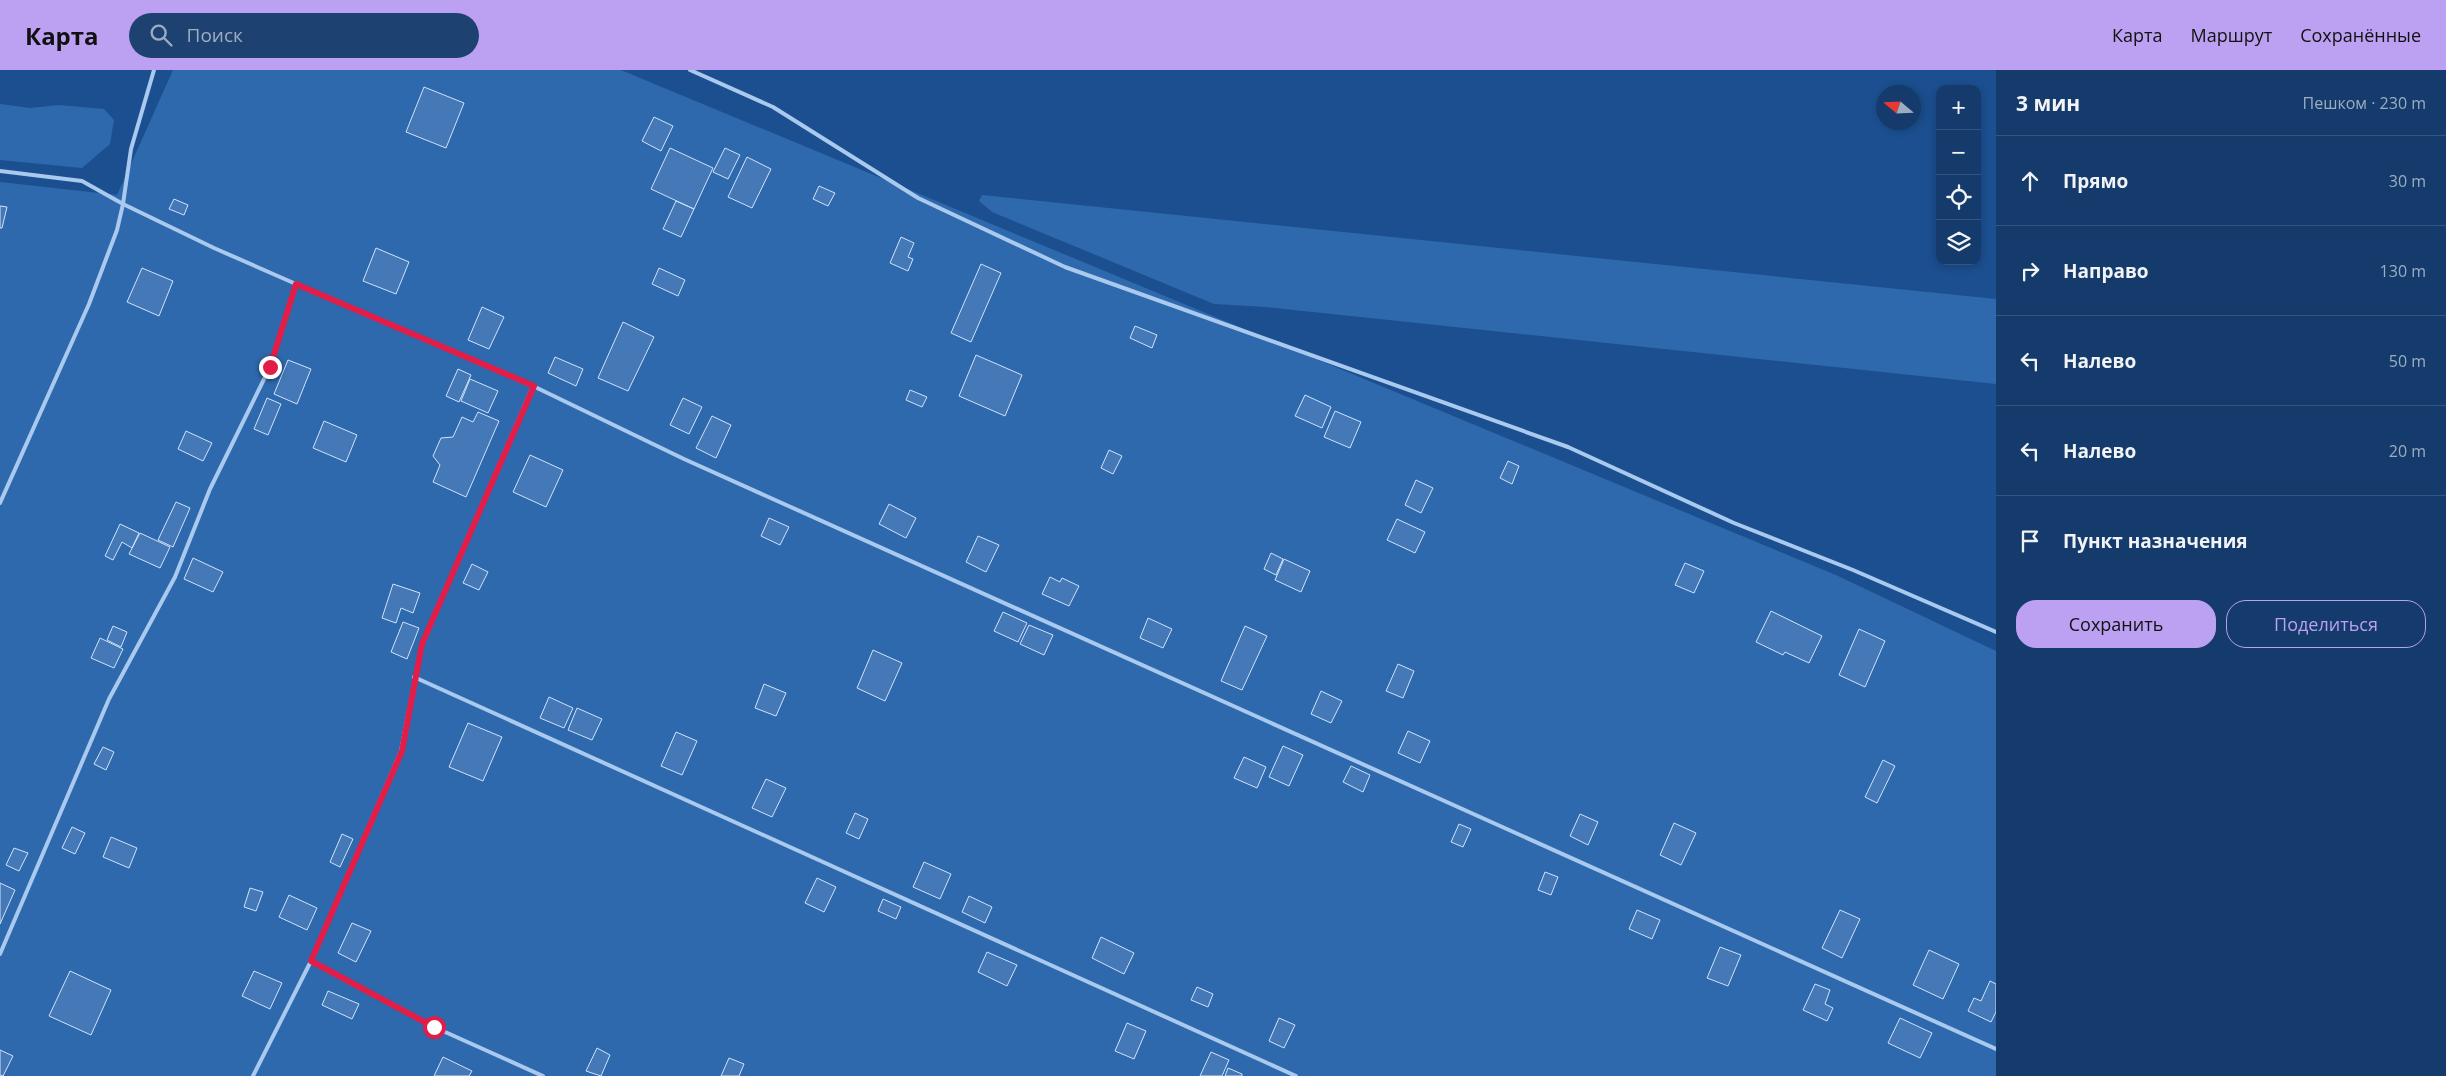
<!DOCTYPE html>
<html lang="ru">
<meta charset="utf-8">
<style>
:root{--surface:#143b6b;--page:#1d4271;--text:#f1f3f6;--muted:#9dadc1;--line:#33557e;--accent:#bca0f2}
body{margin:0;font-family:"Open Sans",sans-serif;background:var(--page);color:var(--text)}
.controls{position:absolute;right:15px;top:15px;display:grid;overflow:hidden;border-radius:10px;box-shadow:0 2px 8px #0003}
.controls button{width:45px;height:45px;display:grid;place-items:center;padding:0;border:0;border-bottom:1px solid var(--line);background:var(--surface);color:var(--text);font:25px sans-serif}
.compass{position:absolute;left:1876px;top:15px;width:45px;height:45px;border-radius:50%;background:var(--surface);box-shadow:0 2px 8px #0003;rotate:289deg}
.stop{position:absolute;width:15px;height:15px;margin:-11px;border:4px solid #e11d48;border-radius:50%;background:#fff}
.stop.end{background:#e11d48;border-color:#fff;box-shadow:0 1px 5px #0008}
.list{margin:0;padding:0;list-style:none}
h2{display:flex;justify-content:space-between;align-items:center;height:65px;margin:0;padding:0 20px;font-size:21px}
h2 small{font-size:16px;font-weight:400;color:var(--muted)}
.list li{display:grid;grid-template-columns:32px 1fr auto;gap:15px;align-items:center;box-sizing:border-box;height:90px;padding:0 20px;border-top:1px solid var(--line)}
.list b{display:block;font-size:19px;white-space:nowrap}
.list em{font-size:16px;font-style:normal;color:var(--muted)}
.actions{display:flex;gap:10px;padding:15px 20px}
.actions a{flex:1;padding:11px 0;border:1px solid var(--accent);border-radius:20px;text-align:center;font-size:18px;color:var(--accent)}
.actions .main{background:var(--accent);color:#111}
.icon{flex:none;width:28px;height:28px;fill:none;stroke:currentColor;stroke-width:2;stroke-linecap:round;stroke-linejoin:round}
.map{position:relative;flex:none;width:1996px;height:1006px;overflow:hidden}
header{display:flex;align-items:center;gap:30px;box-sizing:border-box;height:70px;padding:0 25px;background:var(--accent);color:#111}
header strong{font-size:24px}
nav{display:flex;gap:28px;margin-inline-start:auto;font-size:18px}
.search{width:350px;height:45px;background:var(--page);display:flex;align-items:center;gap:12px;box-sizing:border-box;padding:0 18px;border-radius:28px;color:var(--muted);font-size:19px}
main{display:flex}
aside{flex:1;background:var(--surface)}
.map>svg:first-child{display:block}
.green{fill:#2e69ad}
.building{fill:#4478b7;stroke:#cfe3fa}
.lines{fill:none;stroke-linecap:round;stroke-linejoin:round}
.lane{stroke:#a9c9ee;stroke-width:4}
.route{stroke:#e11d48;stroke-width:6}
</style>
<header>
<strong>Карта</strong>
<div class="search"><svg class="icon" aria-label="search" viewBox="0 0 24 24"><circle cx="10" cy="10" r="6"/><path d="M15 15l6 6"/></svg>Поиск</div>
<nav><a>Карта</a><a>Маршрут</a><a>Сохранённые</a></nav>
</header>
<main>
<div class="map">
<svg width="1996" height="1006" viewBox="0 0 1996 1006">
<rect width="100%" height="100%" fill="#1b4f8f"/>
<path class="green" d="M 173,0 L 621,0 L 1836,505 L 1996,581 L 1996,1006 L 0,1006 L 0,112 L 117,125 Z
M 0,34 L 30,38 L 59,35 L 104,39 L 114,50 L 110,74 L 82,98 L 0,90 Z
M 982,125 L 1996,229 L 1996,314 L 1266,237 L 1214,234 L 992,142 L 979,131 Z"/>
<path class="building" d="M 424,17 L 464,33 L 446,78 L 406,62 Z
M 654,47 L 673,56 L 661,81 L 642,71 Z
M 670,78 L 713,98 L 694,139 L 651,119 Z
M 725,78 L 740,85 L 728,109 L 713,102 Z
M 747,87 L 771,99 L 752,138 L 728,127 Z
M 819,116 L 835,123 L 828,136 L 813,129 Z
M 174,129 L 188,135 L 184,145 L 169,139 Z
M 676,131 L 694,139 L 681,167 L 663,159 Z
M 0,136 L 7,137 L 2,158 L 0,158 Z
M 901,167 L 914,173 L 908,187 L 913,189 L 908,201 L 890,193 Z
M 376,178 L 409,192 L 396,224 L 363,211 Z
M 981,194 L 1001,203 L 971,272 L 951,263 Z
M 142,198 L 173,211 L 159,246 L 127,232 Z
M 659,198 L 685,210 L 678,226 L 652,214 Z
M 482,237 L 504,247 L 489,279 L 468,270 Z
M 623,252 L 654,267 L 628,321 L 598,308 Z
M 1135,256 L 1157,265 L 1152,278 L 1130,268 Z
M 976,285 L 1022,305 L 1005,346 L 959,326 Z
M 555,287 L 583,299 L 576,316 L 548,303 Z
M 288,290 L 311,299 L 297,334 L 274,324 Z
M 458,299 L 471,305 L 459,332 L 446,326 Z
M 470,309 L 498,321 L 488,343 L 461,331 Z
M 910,320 L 927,327 L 922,337 L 906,330 Z
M 1305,325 L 1331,337 L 1322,358 L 1295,346 Z
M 267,328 L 281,334 L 268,365 L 254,359 Z
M 683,328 L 702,337 L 689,364 L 670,355 Z
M 1335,341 L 1361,352 L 1350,378 L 1324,367 Z
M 478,342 L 499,351 L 466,427 L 433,412 L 440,395 L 433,386 L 441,368 L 453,367 L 462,347 L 473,352 Z
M 712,346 L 731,355 L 716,388 L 696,378 Z
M 324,351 L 357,365 L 346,392 L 313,378 Z
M 186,361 L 212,373 L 203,391 L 178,379 Z
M 1109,380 L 1122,386 L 1113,404 L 1101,398 Z
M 530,385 L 563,400 L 546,437 L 513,422 Z
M 1508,391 L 1519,396 L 1512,414 L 1500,408 Z
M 1416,410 L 1433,418 L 1421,443 L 1405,435 Z
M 176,432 L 190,438 L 173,477 L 158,470 Z
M 889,434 L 916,448 L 906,468 L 879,454 Z
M 769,448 L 789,457 L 780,475 L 761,466 Z
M 1397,449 L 1425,462 L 1415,483 L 1387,470 Z
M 120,454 L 139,463 L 132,478 L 122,472 L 113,490 L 105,486 Z
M 140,463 L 170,477 L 160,498 L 129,484 Z
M 978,466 L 999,475 L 986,502 L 966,492 Z
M 1271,483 L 1283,489 L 1276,505 L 1264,499 Z
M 193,488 L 223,502 L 213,522 L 184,509 Z
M 1284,489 L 1310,501 L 1301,522 L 1275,510 Z
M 1685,493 L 1704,501 L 1694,523 L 1675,515 Z
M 472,494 L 488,502 L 479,520 L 463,513 Z
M 1050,507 L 1060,512 L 1062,508 L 1079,516 L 1069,536 L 1042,524 Z
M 393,514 L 420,523 L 413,543 L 401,538 L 396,553 L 382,548 Z
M 1771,541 L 1822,566 L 1809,593 L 1785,582 L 1783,585 L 1756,572 Z
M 1003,542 L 1027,553 L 1018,572 L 994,561 Z
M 1148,548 L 1172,559 L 1163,578 L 1140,568 Z
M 403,552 L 419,558 L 407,589 L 391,582 Z
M 1029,555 L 1053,565 L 1044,585 L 1020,574 Z
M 113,556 L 127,562 L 121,577 L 107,570 Z
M 1245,556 L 1267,566 L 1242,620 L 1221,611 Z
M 1859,559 L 1885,571 L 1865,617 L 1839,605 Z
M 100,568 L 123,579 L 114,598 L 91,588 Z
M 873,580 L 902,593 L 885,631 L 857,618 Z
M 1398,594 L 1414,601 L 1403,628 L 1386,621 Z
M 764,614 L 786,623 L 776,646 L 755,638 Z
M 1321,621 L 1342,631 L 1331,653 L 1311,644 Z
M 549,627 L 573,638 L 564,658 L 540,648 Z
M 577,638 L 602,649 L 592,670 L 568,660 Z
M 468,653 L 502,667 L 483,711 L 449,697 Z
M 1408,661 L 1430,671 L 1420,693 L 1398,683 Z
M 676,662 L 697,671 L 682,705 L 661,696 Z
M 1283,676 L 1303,685 L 1289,716 L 1269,707 Z
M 103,677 L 114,682 L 106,700 L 94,694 Z
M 1244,687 L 1266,697 L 1257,718 L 1234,708 Z
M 1883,690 L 1895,696 L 1877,733 L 1865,727 Z
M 1351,696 L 1370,705 L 1363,722 L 1343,712 Z
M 766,709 L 786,718 L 772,747 L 752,738 Z
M 855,743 L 868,749 L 859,769 L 846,763 Z
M 1580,744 L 1598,752 L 1588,775 L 1570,766 Z
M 1674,753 L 1696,763 L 1681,795 L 1660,785 Z
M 1459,754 L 1471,759 L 1463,777 L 1451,772 Z
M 72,757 L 85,763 L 75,784 L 62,778 Z
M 342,764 L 353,769 L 340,797 L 330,792 Z
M 111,767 L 137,778 L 129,798 L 103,787 Z
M 14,778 L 28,783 L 19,801 L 6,795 Z
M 924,792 L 951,804 L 940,829 L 913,817 Z
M 1545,802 L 1558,807 L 1551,825 L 1538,820 Z
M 817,808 L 836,817 L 824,842 L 805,833 Z
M 0,813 L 15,820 L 0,854 Z
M 250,818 L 263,822 L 256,841 L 244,837 Z
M 289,825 L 317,838 L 307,860 L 279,847 Z
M 969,826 L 992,837 L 985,853 L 962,842 Z
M 883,829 L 901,837 L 896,849 L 878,841 Z
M 1637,840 L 1660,850 L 1652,869 L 1629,859 Z
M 1840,840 L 1860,849 L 1842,888 L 1822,878 Z
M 352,853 L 371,861 L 356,892 L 338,883 Z
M 1101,867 L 1134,883 L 1124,904 L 1092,888 Z
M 1720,877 L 1741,885 L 1728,916 L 1707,908 Z
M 1929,880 L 1959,894 L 1943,929 L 1913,915 Z
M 987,882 L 1017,895 L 1007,916 L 978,902 Z
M 70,901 L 111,920 L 91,965 L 49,946 Z
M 254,901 L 282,913 L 270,939 L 242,926 Z
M 1990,911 L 1996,914 L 1996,942 L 1991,952 L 1968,941 L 1974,928 L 1981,931 Z
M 1815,914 L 1830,920 L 1825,934 L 1833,938 L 1827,951 L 1803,940 Z
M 1197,917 L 1213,924 L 1208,937 L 1191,930 Z
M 328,921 L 359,934 L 352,949 L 322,935 Z
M 1279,948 L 1295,955 L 1284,978 L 1269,971 Z
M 1900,948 L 1932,963 L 1920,988 L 1888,973 Z
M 1127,953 L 1146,961 L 1134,989 L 1115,981 Z
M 597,978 L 610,985 L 601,1006 L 586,1001 Z
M 0,980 L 13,986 L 3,1006 L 0,1005 Z
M 1211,982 L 1229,990 L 1222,1006 L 1200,1006 Z
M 443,987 L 472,1001 L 469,1006 L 434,1006 Z
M 729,988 L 744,994 L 739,1006 L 721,1006 Z
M 1228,998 L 1242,1004 L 1242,1006 L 1225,1006 Z"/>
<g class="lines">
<path class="lane" d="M 690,0 L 773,37 L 918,128 L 1065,197 L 1568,377 L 1734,453 L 1853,500 L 1996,562
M 0,101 L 82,111 L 123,134 L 117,160 L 89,234 L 0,433
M 296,214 L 533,316 L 684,389 L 1996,979
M 414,607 L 1296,1006
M 0,884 L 109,629 L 175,507 L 210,419 L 270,297 L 296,214 L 214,178 L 123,134 L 131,79 L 154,0
M 311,891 L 434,957 L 543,1006
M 253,1006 L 311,891 L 401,681 L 422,574 L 533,316"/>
</g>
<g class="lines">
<path class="route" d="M 270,297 L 296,214 L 534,316 L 422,574 L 402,681 L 311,891 L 434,957"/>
</g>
</svg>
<div class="controls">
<button>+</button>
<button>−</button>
<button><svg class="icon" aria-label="locate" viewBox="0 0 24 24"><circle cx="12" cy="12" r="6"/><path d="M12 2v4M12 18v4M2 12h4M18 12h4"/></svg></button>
<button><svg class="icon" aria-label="layers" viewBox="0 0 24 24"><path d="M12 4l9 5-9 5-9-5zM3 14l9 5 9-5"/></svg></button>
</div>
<svg class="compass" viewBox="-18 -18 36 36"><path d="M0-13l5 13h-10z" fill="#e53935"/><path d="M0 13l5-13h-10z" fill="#9dadc1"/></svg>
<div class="stop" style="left:434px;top:957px"></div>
<div class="stop end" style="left:270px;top:297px"></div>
</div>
<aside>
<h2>3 мин<small>Пешком · 230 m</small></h2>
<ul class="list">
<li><svg class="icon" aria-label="ahead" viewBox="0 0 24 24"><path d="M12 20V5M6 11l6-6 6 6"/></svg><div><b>Прямо</b></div><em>30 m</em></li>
<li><svg class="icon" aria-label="right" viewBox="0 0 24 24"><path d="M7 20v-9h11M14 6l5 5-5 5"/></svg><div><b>Направо</b></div><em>130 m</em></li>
<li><svg class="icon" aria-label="left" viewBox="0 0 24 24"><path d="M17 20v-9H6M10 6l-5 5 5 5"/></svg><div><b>Налево</b></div><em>50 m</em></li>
<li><svg class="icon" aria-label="left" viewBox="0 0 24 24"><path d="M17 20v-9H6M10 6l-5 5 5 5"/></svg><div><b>Налево</b></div><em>20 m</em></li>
<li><svg class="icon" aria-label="arrive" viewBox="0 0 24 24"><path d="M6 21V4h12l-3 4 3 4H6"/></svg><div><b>Пункт назначения</b></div></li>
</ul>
<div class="actions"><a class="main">Сохранить</a><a>Поделиться</a></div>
</aside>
</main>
